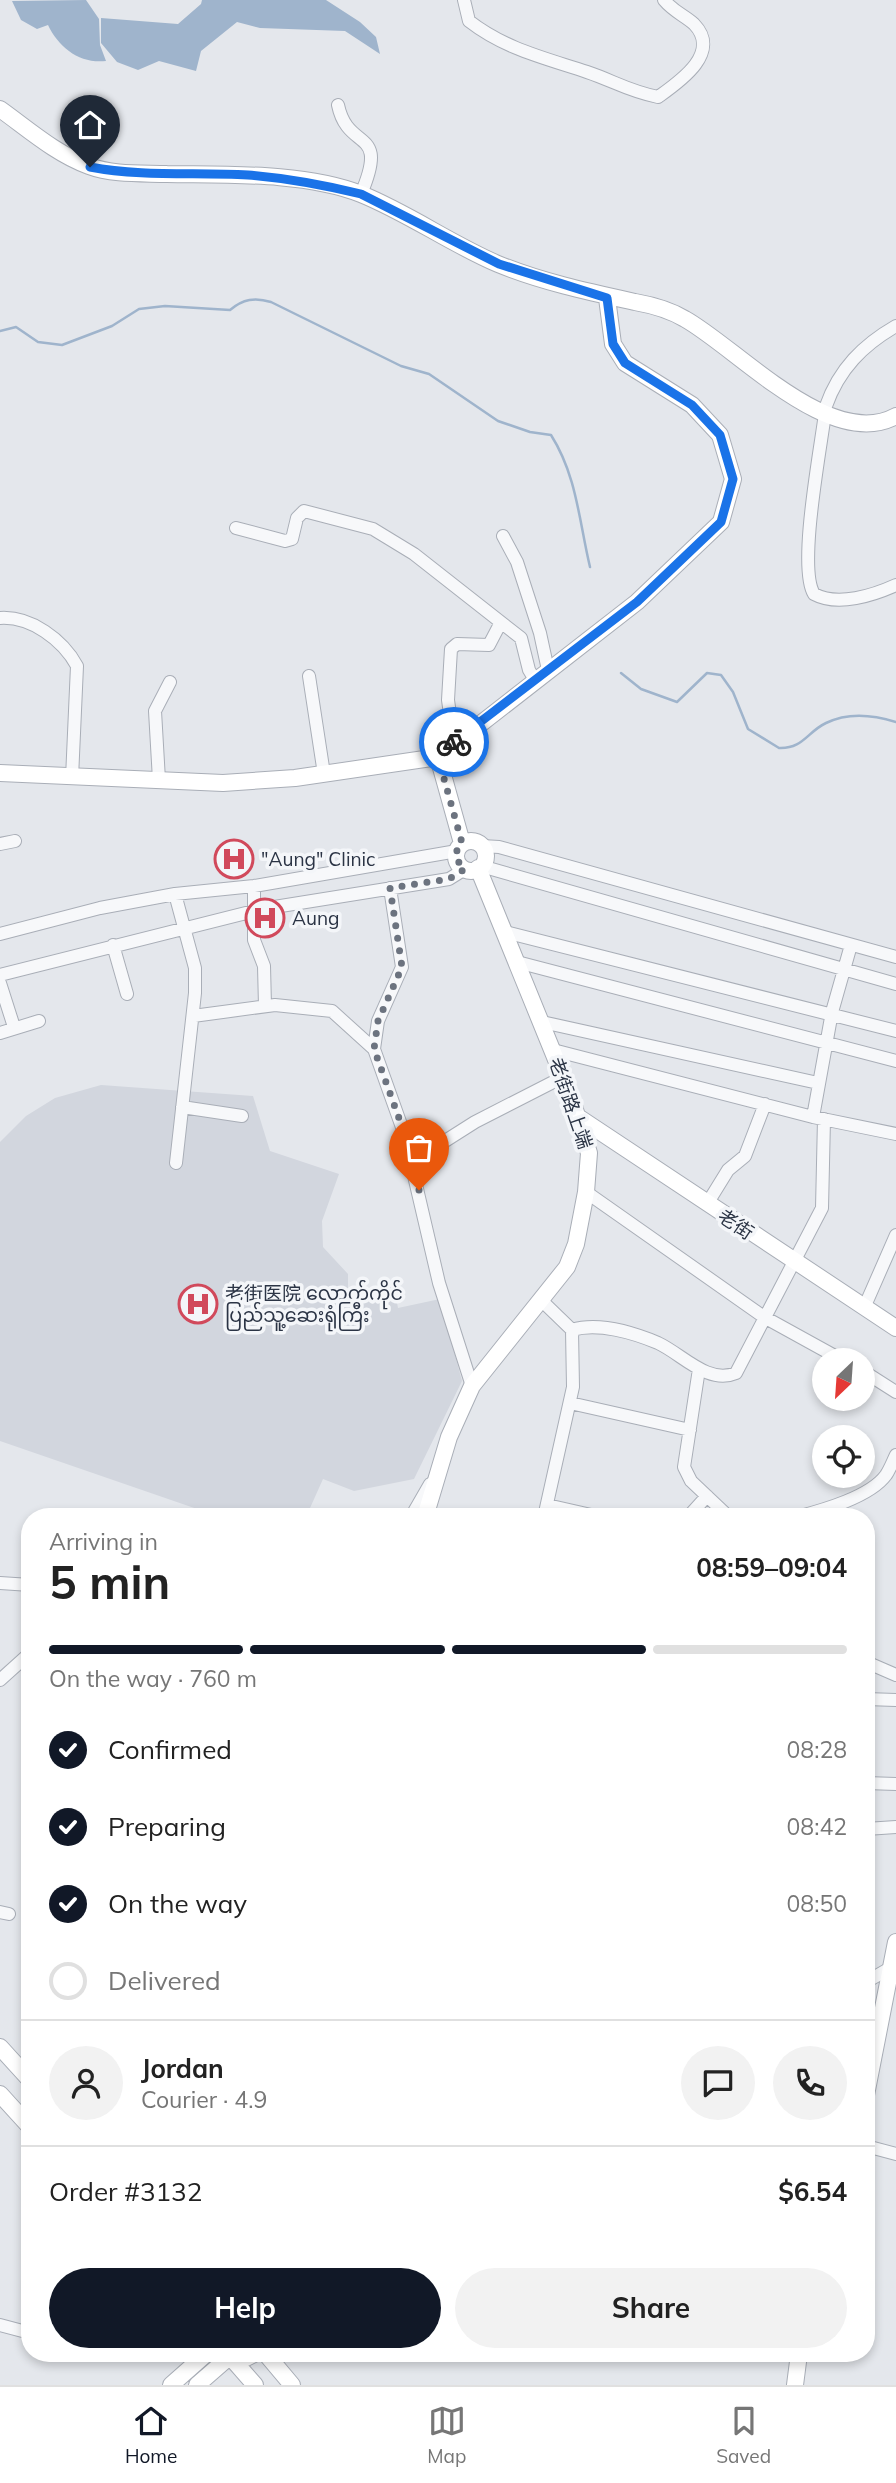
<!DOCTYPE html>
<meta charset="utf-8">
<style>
:root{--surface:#fff;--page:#f2f2f2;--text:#222;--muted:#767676;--line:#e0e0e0;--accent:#111827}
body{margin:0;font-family:Mulish,"Noto Sans SC","Noto Sans Myanmar",sans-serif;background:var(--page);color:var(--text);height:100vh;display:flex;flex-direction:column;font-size:26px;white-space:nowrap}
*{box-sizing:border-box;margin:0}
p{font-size:23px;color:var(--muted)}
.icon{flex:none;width:38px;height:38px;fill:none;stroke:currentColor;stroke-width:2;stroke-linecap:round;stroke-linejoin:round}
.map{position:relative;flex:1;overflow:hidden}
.sheet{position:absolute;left:21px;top:1508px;width:854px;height:854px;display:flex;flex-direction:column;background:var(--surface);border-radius:28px;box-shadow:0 4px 10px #0003}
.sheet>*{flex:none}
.needle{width:46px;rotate:205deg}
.controls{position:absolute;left:812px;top:1348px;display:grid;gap:14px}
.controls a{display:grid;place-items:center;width:63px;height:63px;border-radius:50%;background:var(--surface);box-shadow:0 4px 10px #0003;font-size:35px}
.pin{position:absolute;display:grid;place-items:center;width:60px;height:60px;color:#fff;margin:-72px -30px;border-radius:50% 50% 50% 0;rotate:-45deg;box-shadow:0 0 7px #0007}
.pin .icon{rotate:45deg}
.courier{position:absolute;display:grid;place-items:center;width:70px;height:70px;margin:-35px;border:5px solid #1a73e8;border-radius:50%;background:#fff;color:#222;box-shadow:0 2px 9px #0007}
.head em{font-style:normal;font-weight:700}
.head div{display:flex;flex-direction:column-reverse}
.head{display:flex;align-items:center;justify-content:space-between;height:119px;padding:0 28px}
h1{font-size:46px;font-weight:700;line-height:52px}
.bar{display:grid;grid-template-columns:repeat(4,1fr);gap:10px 7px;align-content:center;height:84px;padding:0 28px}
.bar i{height:9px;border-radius:5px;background:var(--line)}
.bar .current{background:var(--accent)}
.bar p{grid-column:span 4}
.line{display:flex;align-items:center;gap:18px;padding:0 28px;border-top:2px solid var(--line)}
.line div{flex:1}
.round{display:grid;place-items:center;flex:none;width:74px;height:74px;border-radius:37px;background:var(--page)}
ol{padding:0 28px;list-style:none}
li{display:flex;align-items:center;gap:21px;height:77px}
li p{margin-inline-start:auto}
li .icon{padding:7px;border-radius:50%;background:var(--accent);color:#fff;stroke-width:4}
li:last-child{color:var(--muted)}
li i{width:38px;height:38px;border:4px solid var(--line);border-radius:50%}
.primary-button{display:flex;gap:14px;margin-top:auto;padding:14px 28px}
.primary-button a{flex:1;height:80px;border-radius:42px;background:var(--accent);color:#fff;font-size:28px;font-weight:700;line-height:80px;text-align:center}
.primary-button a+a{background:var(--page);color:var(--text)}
.tabs{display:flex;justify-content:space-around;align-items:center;height:98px;border-top:2px solid var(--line);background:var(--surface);font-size:19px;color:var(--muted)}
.tabs a{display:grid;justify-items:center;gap:4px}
.tabs .current{color:var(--accent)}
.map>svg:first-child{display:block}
.built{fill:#d2d6de}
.water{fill:#9fb4cc}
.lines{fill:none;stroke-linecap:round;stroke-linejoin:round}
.stream{stroke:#9fb4cc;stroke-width:2.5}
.street-casing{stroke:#a9aeb7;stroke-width:14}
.secondary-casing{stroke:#a9aeb7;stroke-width:18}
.street{stroke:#f7f8fa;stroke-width:12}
.secondary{stroke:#fff;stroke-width:16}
.done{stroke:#6c737f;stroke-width:7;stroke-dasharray:0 12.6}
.route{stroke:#1a73e8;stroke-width:9}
.labels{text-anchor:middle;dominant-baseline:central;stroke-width:7;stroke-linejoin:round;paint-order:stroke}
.poi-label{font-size:19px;fill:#2b3445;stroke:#f4f6f9;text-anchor:start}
.street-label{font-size:19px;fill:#2b3445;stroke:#f4f6f9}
</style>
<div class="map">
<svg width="896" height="2385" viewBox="0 0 896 2385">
<rect width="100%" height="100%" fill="#e4e7ec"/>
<path class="built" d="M101,1085L253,1096L270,1151L339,1174L322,1221L323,1247L348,1274V1296L394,1287L398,1308L440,1299L462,1381L414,1479L354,1491L323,1479L306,1517H210L200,1510L0,1441V1142L26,1116L55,1098Z"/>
<path class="water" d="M86,0L99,19L100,45L106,61C80,64 59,48 48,25L37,29L21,20L12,1Z
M202,0H326L360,22L376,37L380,54L345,31L260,28L237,22L201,51L196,71L159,61L138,70L117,62L101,43V18L178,24L201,4Z"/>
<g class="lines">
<path class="stream" d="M0,331L16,327L38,342L62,345L112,326L139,309L165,306L230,310C243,299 255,297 271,302L401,366L429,374L498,421L530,432L551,435C577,476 579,521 590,567
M621,673L641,689L677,702L707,673L721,675L733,692L748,729L779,748C803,749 807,732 826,723C848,712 874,715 896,722"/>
<defs>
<path id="street" d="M464,0L469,21C505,49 545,58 587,72C614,81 628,91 658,97C679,82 722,53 694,24C684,15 674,12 664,0
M338,105C348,153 390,126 361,194
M896,326C863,345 839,369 826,406C822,442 797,567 814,594C838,607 874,595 896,585
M236,528L285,541L292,539L297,518L304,511L373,529L414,554L521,638L529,670L535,680
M503,536L517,562L540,633L548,670
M0,618C31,616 63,640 77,666L72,778
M309,676L324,774
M454,742L448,700L451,649L457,644L489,645L500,624
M159,780L155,711L170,682
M0,844L15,841
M482,846L499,847L896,957
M481,866L896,984
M254,886V940L264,966L265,1006
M175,894L195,968V993L176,1163
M505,932L896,1031
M0,934L100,908L175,894L254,886L457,851
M113,945L127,994
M517,962L896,1061
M0,975L262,909L449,879L465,869
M0,983L14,1027
M193,1016L275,1005L332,1011L374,1049L404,1133L439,1283L472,1386
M542,1022L818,1083
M0,1033L39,1021
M374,1049L378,1021L402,967L390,888
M553,1050L813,1117L896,1134
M182,1107L242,1116
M813,1117L832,1012L851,945
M412,1162L475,1122L563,1077
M586,1192L764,1317L842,1360
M707,1204L728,1170L745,1156L765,1104
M541,1300L572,1330C598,1322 634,1333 658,1343C682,1354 708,1385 736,1373L822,1208L824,1119
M864,1308L896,1235
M699,1369L684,1467L691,1481L729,1517
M863,1371L896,1392
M570,1403L690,1430
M547,1505L600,1517
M411,1517L430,1484
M544,1517L573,1387L572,1330
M688,1517L707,1496
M797,1517C823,1510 870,1497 886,1475C890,1469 893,1461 896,1455
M0,1583L30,1585
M866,1662L896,1675
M0,1680L30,1653
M866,1699L896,1700
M866,1783L896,1784
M866,1829L896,1827
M0,1912L9,1914
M866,1982L892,1967
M866,2146L896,2154
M0,2325L30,2333"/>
<path id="secondary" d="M0,109C28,129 56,154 89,166C113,175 142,173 167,174C227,175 305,172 361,194C408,213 451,244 498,264C542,282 589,292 635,302C652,305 670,310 685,319C737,348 831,452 896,416
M438,757L462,843
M0,773L223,783L295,778L438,757L637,602L721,522L733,479L720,435L692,405L625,363L613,344L607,298
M456 856a15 15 0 1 1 30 0a15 15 0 1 1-30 0Z
M578,1117L896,1328
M425,1517L449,1437L472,1386L567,1267L576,1244L586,1192L589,1153L570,1094L478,868
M0,2047L30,2080
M0,2094L30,2127
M866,2095L896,1942
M223,2354L240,2361L254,2354
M266,2354L292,2385
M234,2361L255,2385
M171,2385L206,2354
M197,2385L228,2358
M795,2385L799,2354"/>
</defs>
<use href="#street" class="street-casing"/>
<use href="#secondary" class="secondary-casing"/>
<use href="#street" class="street"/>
<use href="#secondary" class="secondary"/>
</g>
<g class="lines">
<path class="done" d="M419,1190L404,1132L374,1049L378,1021L402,967L390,888L449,879L465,869L456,859L457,850L462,843L438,757L454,742"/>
<path class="route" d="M90,167C142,177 195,172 248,175C286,178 324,185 361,194L499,264L607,298L613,344L625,363L692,405L720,435L733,479L721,522L637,602L454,742"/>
</g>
<defs>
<symbol id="hospital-ring" viewBox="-11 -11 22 22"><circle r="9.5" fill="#f4f6f9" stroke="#d1495b" stroke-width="1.5"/><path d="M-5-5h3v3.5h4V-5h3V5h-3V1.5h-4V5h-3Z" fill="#d1495b"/></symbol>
</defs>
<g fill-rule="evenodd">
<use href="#hospital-ring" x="212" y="837" width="44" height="44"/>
<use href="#hospital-ring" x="243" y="896" width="44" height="44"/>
<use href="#hospital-ring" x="176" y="1282" width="44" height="44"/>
</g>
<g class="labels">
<g class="poi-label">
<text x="261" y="859">"Aung" Clinic</text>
<text x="292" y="918">Aung</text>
<text x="225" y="1293">老街医院 လောက်ကိုင်<tspan x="225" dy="22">ပြည်သူ့ဆေးရုံကြီး</tspan></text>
</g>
<g class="street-label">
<text transform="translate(571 1103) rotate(71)">老街路上端</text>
<text transform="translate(736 1224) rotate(34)">老街</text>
</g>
</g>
</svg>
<div class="controls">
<a><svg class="needle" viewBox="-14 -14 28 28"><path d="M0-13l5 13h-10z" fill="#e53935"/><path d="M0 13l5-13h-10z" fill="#767676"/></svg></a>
<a><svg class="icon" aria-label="locate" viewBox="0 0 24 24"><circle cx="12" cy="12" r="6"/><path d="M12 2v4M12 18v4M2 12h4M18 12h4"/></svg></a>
</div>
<div class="pin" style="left:419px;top:1190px;background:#ea580c"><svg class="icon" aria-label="bag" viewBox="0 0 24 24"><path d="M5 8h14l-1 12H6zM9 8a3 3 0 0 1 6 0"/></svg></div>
<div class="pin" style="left:90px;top:167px;background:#1f2937"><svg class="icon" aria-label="home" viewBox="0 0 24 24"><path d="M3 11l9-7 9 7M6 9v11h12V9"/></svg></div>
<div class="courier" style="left:454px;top:742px"><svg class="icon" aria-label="bike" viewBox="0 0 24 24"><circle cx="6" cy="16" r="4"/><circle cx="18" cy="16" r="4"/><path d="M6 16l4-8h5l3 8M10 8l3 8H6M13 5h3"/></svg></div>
<section class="sheet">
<div class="head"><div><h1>5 min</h1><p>Arriving in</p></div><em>08:59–09:04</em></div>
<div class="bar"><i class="current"></i><i class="current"></i><i class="current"></i><i></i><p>On the way · 760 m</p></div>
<ol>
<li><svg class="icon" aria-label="check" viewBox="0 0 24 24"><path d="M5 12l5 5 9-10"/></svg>Confirmed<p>08:28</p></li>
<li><svg class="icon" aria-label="check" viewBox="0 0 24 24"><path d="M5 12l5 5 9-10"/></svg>Preparing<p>08:42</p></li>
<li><svg class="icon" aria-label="check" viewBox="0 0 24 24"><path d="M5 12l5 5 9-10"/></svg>On the way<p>08:50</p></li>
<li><i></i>Delivered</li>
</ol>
<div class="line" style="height:126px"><a class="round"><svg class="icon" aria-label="person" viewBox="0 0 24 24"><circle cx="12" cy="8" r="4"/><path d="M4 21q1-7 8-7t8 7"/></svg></a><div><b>Jordan</b><p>Courier · 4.9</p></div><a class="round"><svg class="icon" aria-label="chat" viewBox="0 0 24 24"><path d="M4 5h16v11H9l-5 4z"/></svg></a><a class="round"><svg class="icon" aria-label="phone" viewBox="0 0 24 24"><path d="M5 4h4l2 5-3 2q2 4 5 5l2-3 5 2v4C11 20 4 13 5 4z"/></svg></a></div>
<div class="line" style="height:91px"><div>Order #3132</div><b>$6.54</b></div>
<div class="primary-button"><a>Help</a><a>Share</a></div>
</section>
</div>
<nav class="tabs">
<a class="current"><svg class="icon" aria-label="home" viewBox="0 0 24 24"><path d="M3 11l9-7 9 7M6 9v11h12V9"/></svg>Home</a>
<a><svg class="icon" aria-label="map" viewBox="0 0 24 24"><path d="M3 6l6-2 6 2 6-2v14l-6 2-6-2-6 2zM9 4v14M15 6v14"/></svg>Map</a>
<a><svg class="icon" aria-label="saved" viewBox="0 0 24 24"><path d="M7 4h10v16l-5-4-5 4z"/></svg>Saved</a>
</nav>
